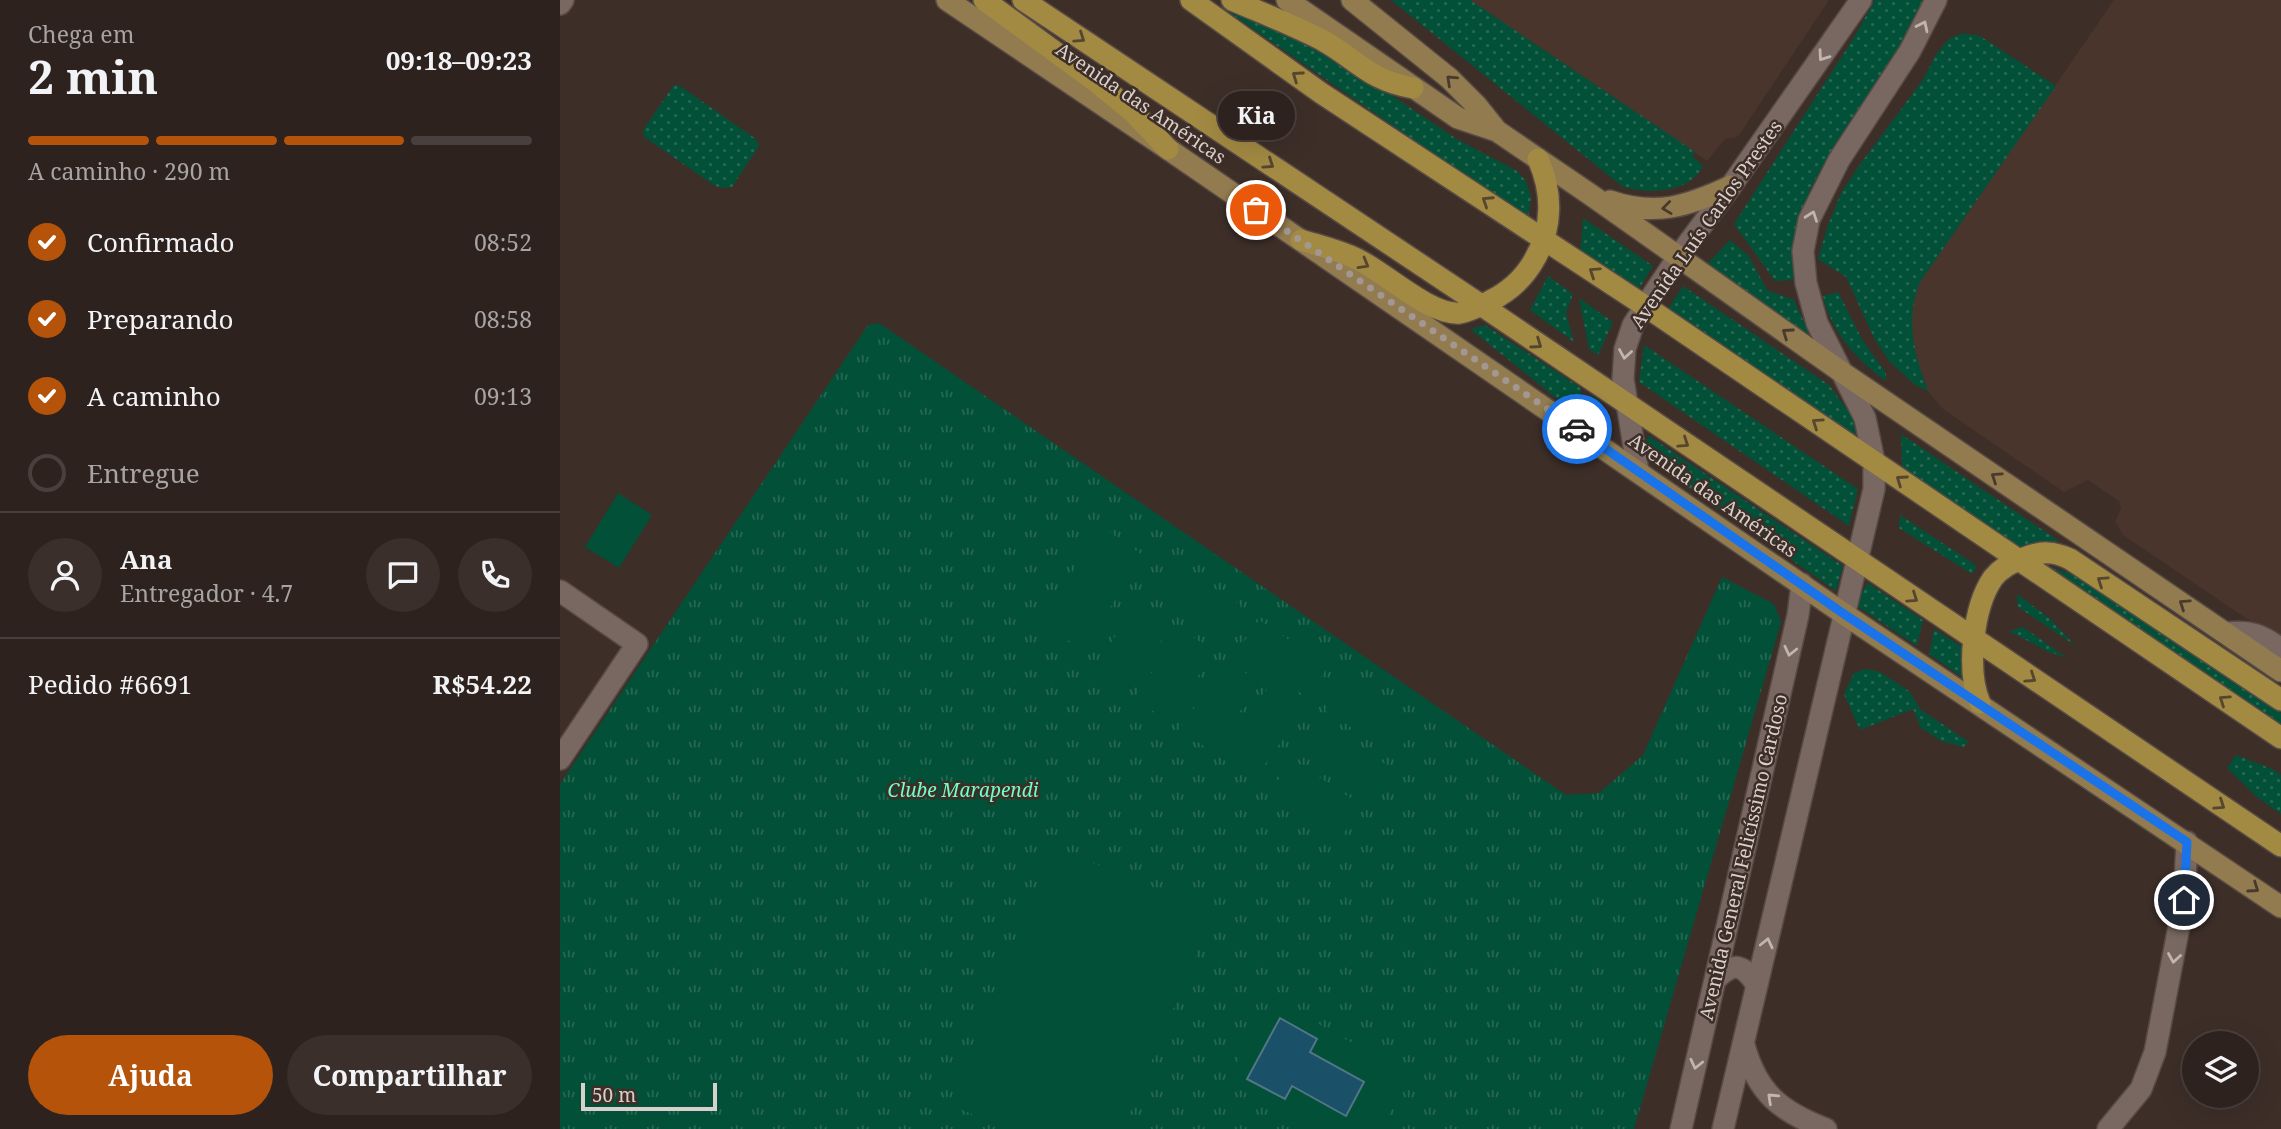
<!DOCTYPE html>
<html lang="pt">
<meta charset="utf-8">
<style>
:root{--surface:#2e221e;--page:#3a2f2b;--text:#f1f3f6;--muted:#a7a4a4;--line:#493f3c;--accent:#b45309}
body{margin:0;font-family:"Noto Serif",serif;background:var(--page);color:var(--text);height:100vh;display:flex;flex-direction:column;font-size:26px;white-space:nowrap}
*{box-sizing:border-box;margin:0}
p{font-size:23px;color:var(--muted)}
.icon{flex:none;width:38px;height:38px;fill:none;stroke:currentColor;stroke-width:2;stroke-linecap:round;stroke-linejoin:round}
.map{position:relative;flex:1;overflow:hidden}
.panel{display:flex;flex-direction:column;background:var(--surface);width:560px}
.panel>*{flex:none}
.controls{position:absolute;left:1622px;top:1031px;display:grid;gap:14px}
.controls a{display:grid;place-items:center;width:77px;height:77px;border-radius:50%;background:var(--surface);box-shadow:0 7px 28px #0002,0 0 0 2px var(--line);font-size:35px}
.scale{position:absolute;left:21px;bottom:18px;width:136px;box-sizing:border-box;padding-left:7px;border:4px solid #d9cfcb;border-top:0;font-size:19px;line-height:24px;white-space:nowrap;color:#d9cfcb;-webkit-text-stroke:5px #3d2e28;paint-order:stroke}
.pin{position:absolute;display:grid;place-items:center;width:60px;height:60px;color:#fff;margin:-30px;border:4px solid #fff;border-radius:50%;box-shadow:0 2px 7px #0007}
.courier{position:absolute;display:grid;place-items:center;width:70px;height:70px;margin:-35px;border:5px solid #1a73e8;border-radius:50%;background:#fff;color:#222;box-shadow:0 2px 9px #0007}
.bubble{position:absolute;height:49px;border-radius:24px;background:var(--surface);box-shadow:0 7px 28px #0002,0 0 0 2px var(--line);font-size:23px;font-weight:700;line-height:49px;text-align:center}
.overview em{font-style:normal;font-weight:700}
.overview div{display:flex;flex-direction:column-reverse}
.overview{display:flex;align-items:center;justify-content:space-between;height:119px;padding:0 28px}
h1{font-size:46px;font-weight:700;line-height:52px}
.bar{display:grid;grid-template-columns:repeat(4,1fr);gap:10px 7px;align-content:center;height:84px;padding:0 28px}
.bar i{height:9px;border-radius:5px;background:var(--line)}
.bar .selected{background:var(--accent)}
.bar p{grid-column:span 4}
.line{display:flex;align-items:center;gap:18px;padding:0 28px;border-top:2px solid var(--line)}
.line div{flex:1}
.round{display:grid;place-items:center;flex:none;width:74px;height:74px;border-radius:37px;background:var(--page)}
ol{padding:0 28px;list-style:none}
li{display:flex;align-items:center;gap:21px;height:77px}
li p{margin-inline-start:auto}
li .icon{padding:7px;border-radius:50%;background:var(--accent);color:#fff;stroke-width:4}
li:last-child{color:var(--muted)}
li i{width:38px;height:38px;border:4px solid var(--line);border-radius:50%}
.cta{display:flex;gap:14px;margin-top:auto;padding:14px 28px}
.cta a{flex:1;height:80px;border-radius:42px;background:var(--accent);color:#fff;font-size:28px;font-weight:700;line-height:80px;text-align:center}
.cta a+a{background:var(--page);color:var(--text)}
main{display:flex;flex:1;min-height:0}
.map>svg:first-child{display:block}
.built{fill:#4a352c}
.grass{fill:url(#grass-dots)}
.park{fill:url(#park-tufts)}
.pitch{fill:#035038}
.water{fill:#1a5068;stroke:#537686;stroke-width:2}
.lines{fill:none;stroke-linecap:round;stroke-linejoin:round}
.minor-casing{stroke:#574a44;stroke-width:24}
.major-casing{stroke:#574a44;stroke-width:24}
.highway-casing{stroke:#574a44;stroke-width:24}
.minor{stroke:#796861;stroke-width:21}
.major{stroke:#927c4f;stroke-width:21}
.highway{stroke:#a38a43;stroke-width:21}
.oneway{stroke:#c1b5b0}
.oneway2{stroke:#56452f}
.oneway3{stroke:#4a3a2e}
.done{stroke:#a29792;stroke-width:7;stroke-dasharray:0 12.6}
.route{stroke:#1a73e8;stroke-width:9}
.labels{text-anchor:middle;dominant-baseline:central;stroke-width:5;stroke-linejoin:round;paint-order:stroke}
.street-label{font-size:19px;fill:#d9cfcb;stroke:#3d2e28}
.park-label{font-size:19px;font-style:italic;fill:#72fec6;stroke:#3d2e28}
</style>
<main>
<section class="panel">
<div class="overview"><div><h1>2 min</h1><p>Chega em</p></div><em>09:18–09:23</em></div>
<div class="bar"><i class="selected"></i><i class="selected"></i><i class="selected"></i><i></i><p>A caminho · 290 m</p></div>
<ol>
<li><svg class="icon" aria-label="check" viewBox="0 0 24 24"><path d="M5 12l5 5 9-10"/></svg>Confirmado<p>08:52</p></li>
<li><svg class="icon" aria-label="check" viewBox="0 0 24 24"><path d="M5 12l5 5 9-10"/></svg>Preparando<p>08:58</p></li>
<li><svg class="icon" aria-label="check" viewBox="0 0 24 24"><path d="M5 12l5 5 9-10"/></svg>A caminho<p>09:13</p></li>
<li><i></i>Entregue</li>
</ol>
<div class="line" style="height:126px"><a class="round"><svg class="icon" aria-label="person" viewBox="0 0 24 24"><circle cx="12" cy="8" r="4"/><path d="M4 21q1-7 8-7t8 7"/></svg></a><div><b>Ana</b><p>Entregador · 4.7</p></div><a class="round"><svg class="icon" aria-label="chat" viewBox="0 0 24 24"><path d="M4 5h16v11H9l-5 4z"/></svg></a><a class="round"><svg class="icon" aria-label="phone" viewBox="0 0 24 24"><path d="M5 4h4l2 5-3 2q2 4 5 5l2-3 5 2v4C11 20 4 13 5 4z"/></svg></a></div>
<div class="line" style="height:91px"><div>Pedido #6691</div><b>R$54.22</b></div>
<div class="cta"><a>Ajuda</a><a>Compartilhar</a></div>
</section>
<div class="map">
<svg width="1721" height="1129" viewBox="0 0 1721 1129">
<defs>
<pattern id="grass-dots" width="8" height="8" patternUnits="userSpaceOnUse" patternTransform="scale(1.75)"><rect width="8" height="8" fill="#035038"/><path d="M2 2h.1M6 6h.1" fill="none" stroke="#276853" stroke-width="1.8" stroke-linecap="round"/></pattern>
<pattern id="park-tufts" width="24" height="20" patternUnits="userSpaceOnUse" patternTransform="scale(1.75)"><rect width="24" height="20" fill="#035038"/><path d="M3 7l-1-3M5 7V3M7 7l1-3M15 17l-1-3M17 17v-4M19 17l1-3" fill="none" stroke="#276853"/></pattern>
</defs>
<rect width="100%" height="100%" fill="#3d2e28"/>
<path class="built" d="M910,0H1269L1179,135L1174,138H1166L1147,161Z
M1554,0H1721V642L1563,535L1555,522L1561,508L1559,501L1528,480L1504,492L1383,409L1368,391L1353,349L1351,320L1354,298L1360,282Z"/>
<path class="grass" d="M831,0H910L1135,152L1132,156L1143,166C1129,194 1088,194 1063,187Z
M1315,0H1365L1350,31L1269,155L1250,189L1233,280L1215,281L1174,224L1293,39Z
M672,11L762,48L895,138L957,171L966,181L971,197L968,219L670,13Z
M1402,33L1420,36L1496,86L1360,282C1345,320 1354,353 1368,391L1355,385L1329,361L1315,340L1286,277L1258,259L1268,225L1281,193L1301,163L1362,81L1377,53L1389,39Z
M114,85L120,86L196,139L199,146L172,187L164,188L155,186L84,137L83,130Z
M1023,218L1093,266L1077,292L1020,255Z
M1170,240L1189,256L1207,290L1234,300L1251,338L1146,265Z
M988,276L1013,294L1006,313L1014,342L970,310Z
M1123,286L1269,385L1294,419L1296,439L1106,312Z
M1278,292L1302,339L1326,373V381C1296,360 1271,331 1263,296Z
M1019,298L1053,322L1038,355L1029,349Z
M925,325L1021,388V414L1005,405L910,329Z
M1084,345L1298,489L1289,526L1079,382Z
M1032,396L1040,401L1047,434L1032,423Z
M1341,434L1499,541L1456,547L1342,468Z
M1089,436L1283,566L1276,591L1097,466L1085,442Z
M1340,515L1417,566L1412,574L1339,528Z
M1492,568L1512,574L1721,713V724Z
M1308,583L1363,620L1357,646L1294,604Z
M1457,594L1489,618L1516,646L1458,607Z
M1463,627L1507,658L1489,652L1449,631Z
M1374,629L1409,651L1401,676L1369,654Z
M1306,669L1320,672L1349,691L1361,710L1409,742L1403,747L1381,741L1361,728L1353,709L1300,730L1284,694L1294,673Z
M1676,755L1712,769L1721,775V814L1697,797L1667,768Z"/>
<path class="park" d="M319,323L1006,795L1039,793L1083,755L1162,577L1214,604L1221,622L1074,1129H0V784L308,325Z"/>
<path class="pitch" d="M58,493L92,515L59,568L25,547Z
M542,527L584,556L522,650L480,621Z
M611,559L681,606L660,638L590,591Z
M579,601L613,624L565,692L532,671Z
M699,620L768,666L748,698L677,651Z
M621,629L655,652L607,720L574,699Z
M667,660L700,683L652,751L619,730Z
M786,678L856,725L835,757L765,710Z
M708,688L742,711L694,780L661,758Z
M759,719L828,766L807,797L737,751Z
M732,759L802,806L781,837L711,791Z
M498,849L642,907L649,924L563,1129H449L395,1107L392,1096L488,857Z
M713,998L850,1076L820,1129H749L666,1081Z"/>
<path class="water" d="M720,1018L757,1039L750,1052L804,1082L786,1116L732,1086L725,1099L687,1079Z"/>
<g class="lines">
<defs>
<path id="minor" d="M0,4L3,0
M1078,471L1063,379L1065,349L1073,325L1118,257L1171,186L1301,0
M0,591L77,644L0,759
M1666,633C1690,630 1702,635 1721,649
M1157,978C1175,961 1183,965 1197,985
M1184,1045C1197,1093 1221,1112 1266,1129
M1121,1129L1238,615L1242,584
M1163,1129L1314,489V461L1305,418L1257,323L1246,283L1243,251L1249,220L1279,160L1350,51L1376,0
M1548,1129L1581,1089L1595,1052L1624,900L1627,842"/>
<path id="major" d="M387,0L608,149L1284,614L1721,907
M727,0L898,118L937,131
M792,0L889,78L917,106L937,131L1031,195L1283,373L1721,671
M1050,201C1096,217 1128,206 1171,186"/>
<path id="highway" d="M424,0L535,81L573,112L608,149
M463,0L921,305L1721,846
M631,0L761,93L1085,306L1721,738
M672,0C702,13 733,25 762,40C798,60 808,80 853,88
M741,240C760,246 779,250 797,259C825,272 870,316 900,313C911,311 921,305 930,301C948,292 963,279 973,262C993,229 993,193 978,159
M1420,703C1406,671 1413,607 1433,578C1441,568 1452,562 1464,558C1481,551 1493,551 1510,559L1721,700"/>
</defs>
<use href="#minor" class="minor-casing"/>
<use href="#major" class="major-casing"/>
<use href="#highway" class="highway-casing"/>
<use href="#minor" class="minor"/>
<use href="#major" class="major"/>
<use href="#highway" class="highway"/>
</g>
<defs><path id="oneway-chevron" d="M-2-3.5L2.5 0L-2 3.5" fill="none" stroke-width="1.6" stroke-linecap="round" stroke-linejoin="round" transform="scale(1.75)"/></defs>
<g class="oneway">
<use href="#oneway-chevron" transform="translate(1363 26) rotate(-64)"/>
<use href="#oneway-chevron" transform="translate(1263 56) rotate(125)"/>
<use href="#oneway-chevron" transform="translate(1252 216) rotate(-70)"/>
<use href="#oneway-chevron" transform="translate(1065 354) rotate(99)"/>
<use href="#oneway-chevron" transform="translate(1230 651) rotate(103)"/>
<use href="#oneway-chevron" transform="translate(1207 943) rotate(-77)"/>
<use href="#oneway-chevron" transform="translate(1614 958) rotate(99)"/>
<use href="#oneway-chevron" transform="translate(1136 1064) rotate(103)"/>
<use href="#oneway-chevron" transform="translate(1212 1098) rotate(-137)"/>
</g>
<g class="oneway2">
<use href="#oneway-chevron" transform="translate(520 38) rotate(34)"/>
<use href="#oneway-chevron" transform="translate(737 76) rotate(-145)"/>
<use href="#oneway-chevron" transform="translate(709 164) rotate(34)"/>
<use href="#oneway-chevron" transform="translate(927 201) rotate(-147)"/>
<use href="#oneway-chevron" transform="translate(804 264) rotate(30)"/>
<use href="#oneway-chevron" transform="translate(1034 272) rotate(-146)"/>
<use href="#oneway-chevron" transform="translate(977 344) rotate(35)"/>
<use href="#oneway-chevron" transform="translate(1257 423) rotate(-146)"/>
<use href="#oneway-chevron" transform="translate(1124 443) rotate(34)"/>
<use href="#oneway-chevron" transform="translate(1341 480) rotate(-145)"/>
<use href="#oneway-chevron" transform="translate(1542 581) rotate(-146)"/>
<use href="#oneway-chevron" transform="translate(1353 598) rotate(34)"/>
<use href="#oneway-chevron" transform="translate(1471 678) rotate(34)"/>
<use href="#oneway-chevron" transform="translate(1664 700) rotate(-146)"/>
<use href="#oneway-chevron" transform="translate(1660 805) rotate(34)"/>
</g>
<g class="oneway3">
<use href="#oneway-chevron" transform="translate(891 80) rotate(-137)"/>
<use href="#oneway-chevron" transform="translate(1107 208) rotate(173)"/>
<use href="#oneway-chevron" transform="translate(1227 333) rotate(-145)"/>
<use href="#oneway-chevron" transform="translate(1436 477) rotate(-146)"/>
<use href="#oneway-chevron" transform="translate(1624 604) rotate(-146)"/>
<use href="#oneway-chevron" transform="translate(1694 888) rotate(35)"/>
</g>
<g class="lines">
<path class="done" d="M696,210L1017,429"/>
<path class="route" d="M1017,429L1284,614L1627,842L1624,900"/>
</g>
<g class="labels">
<g class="street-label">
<text transform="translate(581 103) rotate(34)">Avenida das Américas</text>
<text transform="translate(1146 224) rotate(-55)">Avenida Luís Carlos Prestes</text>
<text transform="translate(1153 495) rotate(35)">Avenida das Américas</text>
<text transform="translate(1183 857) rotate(-77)">Avenida General Felicíssimo Cardoso</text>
</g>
<g class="park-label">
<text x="403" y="790">Clube Marapendi</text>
</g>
</g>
</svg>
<div class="controls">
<a><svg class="icon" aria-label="layers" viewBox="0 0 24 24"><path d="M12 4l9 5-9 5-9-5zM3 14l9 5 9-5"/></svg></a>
</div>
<div class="scale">50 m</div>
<div class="pin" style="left:696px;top:210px;background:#ea580c"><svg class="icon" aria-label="bag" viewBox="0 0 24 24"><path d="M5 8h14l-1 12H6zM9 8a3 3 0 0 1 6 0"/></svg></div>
<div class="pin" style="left:1624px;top:900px;background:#1f2937"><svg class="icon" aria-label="home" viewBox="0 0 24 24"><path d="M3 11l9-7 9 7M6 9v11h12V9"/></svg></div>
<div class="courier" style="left:1017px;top:429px"><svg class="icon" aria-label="car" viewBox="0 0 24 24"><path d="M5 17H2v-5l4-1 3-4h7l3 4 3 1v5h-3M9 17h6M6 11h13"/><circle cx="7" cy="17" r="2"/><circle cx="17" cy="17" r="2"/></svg></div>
<div class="bubble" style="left:658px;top:91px;width:77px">Kia</div>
</div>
</main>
